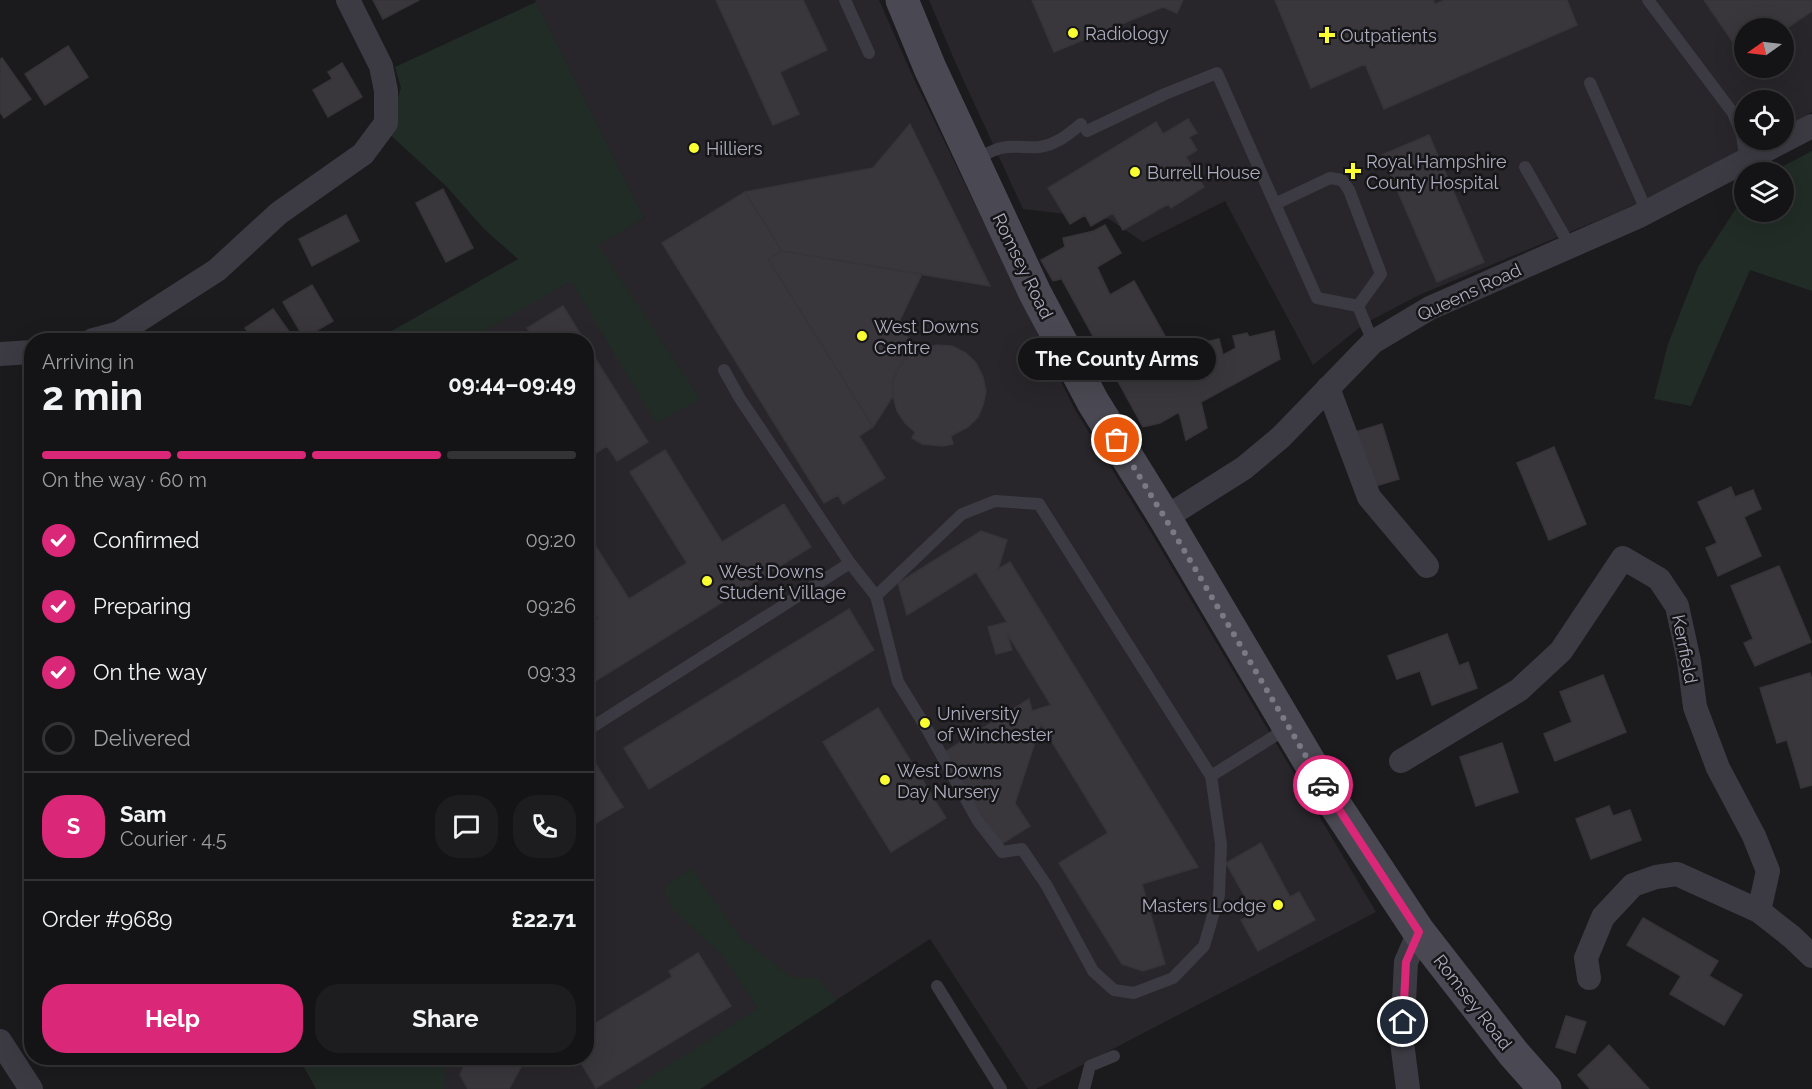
<!DOCTYPE html>
<meta charset="utf-8">
<style>
:root{--surface:#141416;--page:#1d1d1f;--text:#f1f3f6;--muted:#9d9ea1;--line:#333335;--accent:#db2777}
body{margin:0;font-family:Raleway,sans-serif;background:var(--page);color:var(--text);height:100vh;display:flex;flex-direction:column;font-size:22px;white-space:nowrap}
*{box-sizing:border-box;margin:0}
p{font-size:20px;color:var(--muted)}
.icon{flex:none;width:33px;height:33px;fill:none;stroke:currentColor;stroke-width:2;stroke-linecap:round;stroke-linejoin:round}
.map{position:relative;flex:1;overflow:hidden}
.panel{position:absolute;left:24px;top:333px;width:570px;height:732px;display:flex;flex-direction:column;background:var(--surface);border-radius:24px;box-shadow:0 6px 24px #0002,0 0 0 2px var(--line)}
.panel>*{flex:none}
.needle{width:39px;rotate:256deg}
.controls{position:absolute;left:1734px;top:18px;display:grid;gap:12px}
.controls a{display:grid;place-items:center;width:60px;height:60px;border-radius:50%;background:var(--surface);box-shadow:0 6px 24px #0002,0 0 0 2px var(--line);font-size:30px}
.pin{position:absolute;display:grid;place-items:center;width:51px;height:51px;color:#fff;margin:-26px;border:3px solid #fff;border-radius:50%;box-shadow:0 2px 6px #0007}
.courier{position:absolute;display:grid;place-items:center;width:60px;height:60px;margin:-30px;border:4px solid #db2777;border-radius:50%;background:#fff;color:#222;box-shadow:0 2px 8px #0007}
.bubble{position:absolute;height:42px;border-radius:21px;background:var(--surface);box-shadow:0 6px 24px #0002,0 0 0 2px var(--line);font-size:20px;font-weight:700;line-height:42px;text-align:center}
.head em{font-style:normal;font-weight:700}
.head div{display:flex;flex-direction:column-reverse}
.head{display:flex;align-items:center;justify-content:space-between;height:102px;padding:0 18px}
h1{font-size:39px;font-weight:700;line-height:45px}
.bar{display:grid;grid-template-columns:repeat(4,1fr);gap:9px 6px;align-content:center;height:72px;padding:0 18px}
.bar i{height:8px;border-radius:4px;background:var(--line)}
.bar .active{background:var(--accent)}
.bar p{grid-column:span 4}
.line{display:flex;align-items:center;gap:15px;padding:0 18px;border-top:2px solid var(--line)}
.line div{flex:1}
.round{display:grid;place-items:center;flex:none;width:63px;height:63px;border-radius:24px;background:var(--page)}
ol{padding:0 18px;list-style:none}
li{display:flex;align-items:center;gap:18px;height:66px}
li p{margin-inline-start:auto}
li .icon{padding:6px;border-radius:50%;background:var(--accent);color:#fff;stroke-width:4}
li:last-child{color:var(--muted)}
li i{width:33px;height:33px;border:3px solid var(--line);border-radius:50%}
.cta{display:flex;gap:12px;margin-top:auto;padding:12px 18px}
.cta a{flex:1;height:69px;border-radius:24px;background:var(--accent);color:#fff;font-size:24px;font-weight:700;line-height:69px;text-align:center}
.cta a+a{background:var(--page);color:var(--text)}
.map>svg:first-child{display:block}
.built{fill:#28262a;fill-rule:evenodd}
.green{fill:#212c26}
.building{fill:#39373c;stroke:#363439;stroke-width:1.5}
.lines{fill:none;stroke-linecap:round;stroke-linejoin:round}
.service{stroke:#3c3b43;stroke-width:12}
.minor{stroke:#3c3b43;stroke-width:24}
.secondary{stroke:#4a4953;stroke-width:33}
.done{stroke:#7a7986;stroke-width:6;stroke-dasharray:0 10.8}
.route{stroke:#db2777;stroke-width:8}
.poi-dot{fill:#f9ff30;stroke:#161518;stroke-width:2}
.labels{text-anchor:middle;dominant-baseline:central;stroke-width:5;stroke-linejoin:round;paint-order:stroke}
.poi-label{font-size:18px;fill:#adacbe;stroke:#161518;text-anchor:start}
.street-label{font-size:18px;fill:#adacbe;stroke:#161518}
</style>
<div class="map">
<svg width="1812" height="1089" viewBox="0 0 1812 1089">
<rect width="100%" height="100%" fill="#1b1a1d"/>
<path class="built" d="M535,0H879L913,77L1074,408L1152,534L1376,912L1036,1089H1028L930,939L700,1089H374L356,1058H586V340H426L644,218Z
M929,0H1812V112L1784,128V100H1744V140H1763L1623,210L1419,295L1364,324L1313,365L1225,201L1143,242L1109,219L1023,209L956,64ZM1744,28H1784V68H1744Z"/>
<path class="green" d="M536,2L644,218L598,245L700,399L656,423L571,281L469,340H376L518,259L484,229L446,186L387,132L401,88L395,67Z
M1812,151V291L1750,270L1691,406L1654,399L1668,344L1698,267L1744,196V212H1784V172H1772Z
M691,868L740,937L791,977L818,978L836,1001L700,1089H632L758,1008L723,956L673,910L664,888Z
M299,1058H445V1089H316Z"/>
<path class="building" d="M373,0H419L383,19Z
M716,0H803L827,50L780,72L799,114L773,125Z
M1032,0H1183L1177,13L1163,7L1054,52Z
M1275,0H1433L1435,4L1445,0H1567L1577,25L1384,109L1365,64L1311,88Z
M1704,0H1812V11L1784,30V28H1744L1743,57Z
M68,46L88,77L45,105L25,74Z
M2,58L31,99L4,118L0,112V60Z
M342,63L362,97L328,117L313,90L332,79L328,72Z
M1188,119L1197,133L1189,137L1197,150L1186,157L1204,187L1171,208L1168,204L1123,230L1113,213L1091,226L1085,215L1070,224L1048,188L1156,122L1163,134Z
M910,124L990,286L782,251L745,192L873,168Z
M1429,135L1484,262L1437,282L1382,155Z
M443,189L473,248L446,262L416,203Z
M745,192L782,251L768,259L873,427L859,436L885,478L843,504L838,495L824,503L662,243Z
M346,215L359,241L312,266L299,239Z
M1105,225L1121,253L1097,267L1110,295L1134,281L1174,352L1184,347L1219,339L1223,355L1236,348L1233,336L1247,333L1249,337L1274,331L1280,359L1201,402L1207,428L1186,440L1179,412L1160,423L1143,427L1060,276L1061,279L1053,281L1041,260L1065,247L1063,238L1094,231Z
M782,251L922,274L899,322L916,351L909,355L899,367L893,381V396L873,427L768,259Z
M312,285L333,321L304,338L283,302Z
M563,306L584,340H535L527,328Z
M273,309L295,340H254L245,328Z
M236,334L240,340H225Z
M586,344L648,442L617,461L607,446L586,459Z
M937,345L952,346L966,353L976,363L983,377L986,392L983,405L978,417L968,427L951,436L953,444L943,446L922,444L912,438L915,432L905,423L897,411L893,396V381L899,367L909,355L922,348Z
M1382,424L1399,479L1369,488L1352,433Z
M1554,447L1586,524L1549,540L1517,463Z
M665,450L722,542L784,504L811,547L586,687V626L598,619L586,600V531L629,599L687,563L630,472Z
M1731,487L1735,497L1753,490L1761,509L1744,517L1761,556L1718,576L1706,548L1717,543L1698,502Z
M981,531L1007,540L998,569L1010,562L1198,867L1142,884L1165,964L1143,971L1122,964L1059,863L1108,833L1041,724L1015,803L1030,826L1000,845L943,753L1029,699L1032,711L1051,705L1007,633L1012,650L996,654L988,627L1007,622L976,572L907,615L898,583Z
M1779,566L1811,642L1755,666L1744,643L1753,639L1731,586Z
M849,609L874,650L649,789L624,748Z
M849,609L874,650L649,789L624,748Z
M1447,634L1459,666L1468,662L1477,688L1432,705L1420,671L1397,679L1388,656Z
M1810,673L1812,680V785L1801,788L1787,740L1777,743L1760,688Z
M1603,675L1626,732L1555,761L1544,734L1572,722L1560,692Z
M878,708L946,818L891,852L823,742Z
M1502,743L1518,792L1476,806L1460,757Z
M595,763L623,807L586,829V769Z
M1609,806L1613,816L1630,810L1641,840L1591,859L1576,819Z
M1261,843L1290,897L1299,892L1315,920L1258,951L1241,920L1254,913L1226,863Z
M1643,918L1718,961L1709,976L1742,995L1724,1025L1670,994L1681,976L1627,945Z
M698,953L731,1006L596,1088L578,1058H586V1029L672,977L669,971Z
M1566,1016L1586,1022L1575,1053L1556,1047Z
M1609,1045L1649,1089H1590L1578,1075Z
M467,1058H518L522,1065L509,1089H468L460,1075Z"/>
<g class="lines">
<path class="service" d="M845,0L869,53
M1648,0L1733,113L1742,135L1746,163
M1590,83L1647,212
M1087,131L1165,94L1217,73L1275,204
M974,160C983,156 992,150 1001,148C1014,145 1026,148 1039,147C1056,145 1069,134 1081,124
M1525,167L1570,246
M1330,178L1342,180L1349,190L1381,274L1358,306L1317,298L1275,204Z
M1358,306L1373,342
M724,370L739,397L850,563L876,596
M995,501L1039,504L1211,776L1221,844L1219,895L1204,946L1173,978L1134,993L1114,990L1093,971L1047,886L1022,849L1002,852L978,821L927,729L898,682L876,596L962,514Z
M586,731L850,563
M1211,776L1289,727
M937,986L1001,1089
M1084,1089L1090,1066L1114,1056"/>
<path class="minor" d="M93,340L119,333L217,270L279,213L363,154L386,123V91L381,66L348,0
M0,354L32,352
M1328,388L1369,497L1427,566
M1165,518L1244,468L1281,437L1373,342L1430,308L1637,217L1812,126
M1401,761L1519,690L1561,651L1623,558L1659,579L1677,606L1689,661L1695,707L1718,768L1754,836L1768,871L1759,911L1792,937L1812,956
M1589,978L1586,958L1603,917L1633,885L1656,877L1677,874L1759,911
M0,1041L31,1089
M1408,1089L1402,1042L1406,962L1419,932"/>
<path class="secondary" d="M902,0L930,68L1035,293L1093,402L1165,518L1332,800L1419,932L1514,1054L1545,1089"/>
</g>
<g class="lines">
<path class="done" d="M1117,440L1165,518L1323,785"/>
<path class="route" d="M1323,785L1419,932L1406,962L1403,1022"/>
</g>
<g class="poi-dot">
<circle cx="1073" cy="33" r="6"/>
<path d="M1324 26h6v6h6v6h-6v6h-6v-6h-6v-6h6z"/>
<circle cx="694" cy="148" r="6"/>
<path d="M1350 162h6v6h6v6h-6v6h-6v-6h-6v-6h6z"/>
<circle cx="1135" cy="172" r="6"/>
<circle cx="862" cy="336" r="6"/>
<circle cx="707" cy="581" r="6"/>
<circle cx="925" cy="723" r="6"/>
<circle cx="885" cy="780" r="6"/>
<circle cx="1278" cy="905" r="6"/>
</g>
<g class="labels">
<g class="poi-label">
<text x="1085" y="33">Radiology</text>
<text x="1340" y="35">Outpatients</text>
<text x="706" y="148">Hilliers</text>
<text x="1366" y="161">Royal Hampshire<tspan x="1366" dy="21">County Hospital</tspan></text>
<text x="1147" y="172">Burrell House</text>
<text x="874" y="326">West Downs<tspan x="874" dy="21">Centre</tspan></text>
<text x="719" y="571">West Downs<tspan x="719" dy="21">Student Village</tspan></text>
<text x="937" y="713">University<tspan x="937" dy="21">of Winchester</tspan></text>
<text x="897" y="770">West Downs<tspan x="897" dy="21">Day Nursery</tspan></text>
<text x="1266" y="905" text-anchor="end">Masters Lodge</text>
</g>
<g class="street-label">
<text transform="translate(1023 266) rotate(64)">Romsey Road</text>
<text transform="translate(1469 292) rotate(-25)">Queens Road</text>
<text transform="translate(1685 649) rotate(79)">Kerrfield</text>
<text transform="translate(1473 1002) rotate(52)">Romsey Road</text>
</g>
</g>
</svg>
<div class="controls">
<a><svg class="needle" viewBox="-14 -14 28 28"><path d="M0-13l5 13h-10z" fill="#e53935"/><path d="M0 13l5-13h-10z" fill="#9d9ea1"/></svg></a>
<a><svg class="icon" aria-label="locate" viewBox="0 0 24 24"><circle cx="12" cy="12" r="6"/><path d="M12 2v4M12 18v4M2 12h4M18 12h4"/></svg></a>
<a><svg class="icon" aria-label="layers" viewBox="0 0 24 24"><path d="M12 4l9 5-9 5-9-5zM3 14l9 5 9-5"/></svg></a>
</div>
<div class="pin" style="left:1117px;top:440px;background:#ea580c"><svg class="icon" aria-label="bag" viewBox="0 0 24 24"><path d="M5 8h14l-1 12H6zM9 8a3 3 0 0 1 6 0"/></svg></div>
<div class="pin" style="left:1403px;top:1022px;background:#1f2937"><svg class="icon" aria-label="home" viewBox="0 0 24 24"><path d="M3 11l9-7 9 7M6 9v11h12V9"/></svg></div>
<div class="courier" style="left:1323px;top:785px"><svg class="icon" aria-label="car" viewBox="0 0 24 24"><path d="M5 17H2v-5l4-1 3-4h7l3 4 3 1v5h-3M9 17h6M6 11h13"/><circle cx="7" cy="17" r="2"/><circle cx="17" cy="17" r="2"/></svg></div>
<div class="bubble" style="left:1018px;top:338px;width:198px">The County Arms</div>
<section class="panel">
<div class="head"><div><h1>2 min</h1><p>Arriving in</p></div><em>09:44–09:49</em></div>
<div class="bar"><i class="active"></i><i class="active"></i><i class="active"></i><i></i><p>On the way · 60 m</p></div>
<ol>
<li><svg class="icon" aria-label="check" viewBox="0 0 24 24"><path d="M5 12l5 5 9-10"/></svg>Confirmed<p>09:20</p></li>
<li><svg class="icon" aria-label="check" viewBox="0 0 24 24"><path d="M5 12l5 5 9-10"/></svg>Preparing<p>09:26</p></li>
<li><svg class="icon" aria-label="check" viewBox="0 0 24 24"><path d="M5 12l5 5 9-10"/></svg>On the way<p>09:33</p></li>
<li><i></i>Delivered</li>
</ol>
<div class="line" style="height:108px"><b class="round" style="background:var(--accent);color:#fff">S</b><div><b>Sam</b><p>Courier · 4.5</p></div><a class="round"><svg class="icon" aria-label="chat" viewBox="0 0 24 24"><path d="M4 5h16v11H9l-5 4z"/></svg></a><a class="round"><svg class="icon" aria-label="phone" viewBox="0 0 24 24"><path d="M5 4h4l2 5-3 2q2 4 5 5l2-3 5 2v4C11 20 4 13 5 4z"/></svg></a></div>
<div class="line" style="height:78px"><div>Order #9689</div><b>£22.71</b></div>
<div class="cta"><a>Help</a><a>Share</a></div>
</section>
</div>
